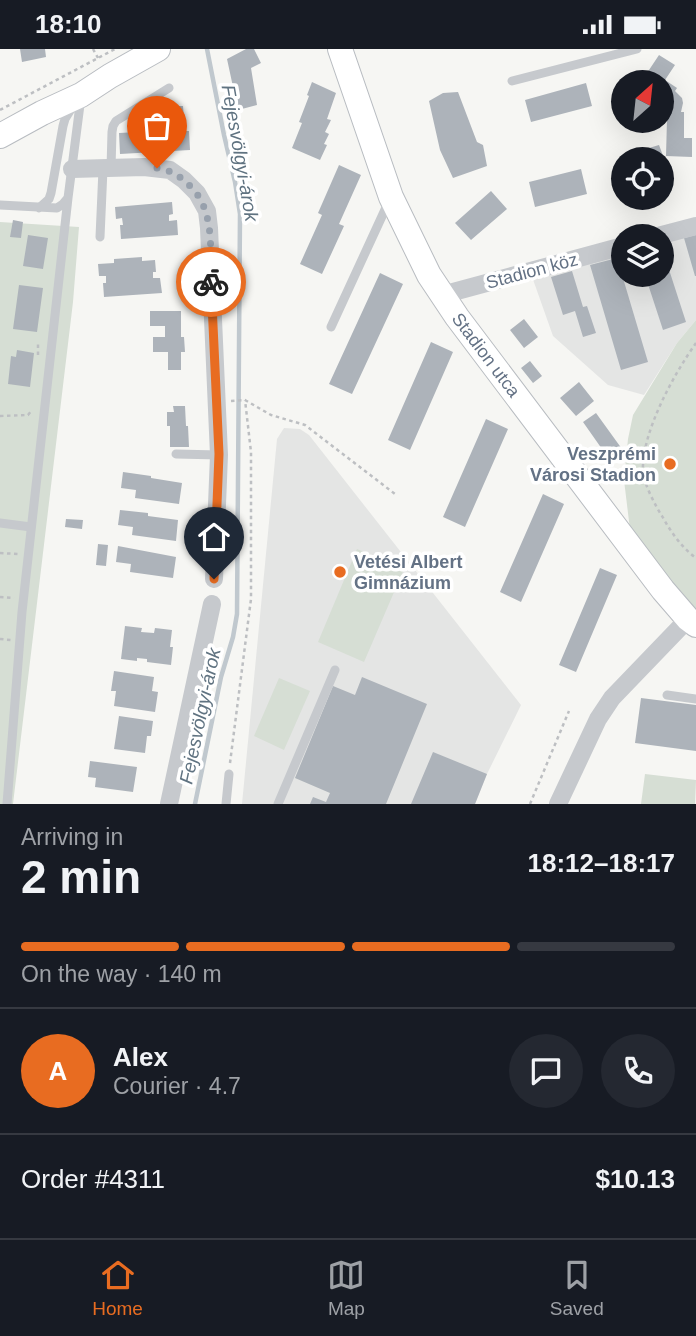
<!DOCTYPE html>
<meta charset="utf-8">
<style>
:root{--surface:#171b24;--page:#242831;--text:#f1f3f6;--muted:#9ea1a6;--line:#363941;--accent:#e86c21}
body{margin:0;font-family:Arial,sans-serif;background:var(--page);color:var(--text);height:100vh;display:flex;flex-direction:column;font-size:26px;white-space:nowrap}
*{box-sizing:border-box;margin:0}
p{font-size:23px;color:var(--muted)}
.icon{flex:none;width:38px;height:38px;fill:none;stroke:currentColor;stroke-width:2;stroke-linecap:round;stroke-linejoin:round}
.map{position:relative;height:755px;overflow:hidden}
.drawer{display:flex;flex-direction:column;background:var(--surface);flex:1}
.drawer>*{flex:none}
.needle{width:46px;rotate:27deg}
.tools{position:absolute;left:611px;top:21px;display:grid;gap:14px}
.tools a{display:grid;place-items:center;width:63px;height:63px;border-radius:50%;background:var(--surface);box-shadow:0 7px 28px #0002;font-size:35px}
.pin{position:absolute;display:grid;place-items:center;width:60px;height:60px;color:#fff;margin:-72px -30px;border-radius:50% 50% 50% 0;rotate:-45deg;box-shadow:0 0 7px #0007}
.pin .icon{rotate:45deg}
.courier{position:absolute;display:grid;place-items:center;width:70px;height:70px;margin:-35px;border:5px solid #e86c21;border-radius:50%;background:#fff;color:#222;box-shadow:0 2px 9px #0007}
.summary em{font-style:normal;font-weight:700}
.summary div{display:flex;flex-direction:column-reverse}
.summary{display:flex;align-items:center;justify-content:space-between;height:119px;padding:0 21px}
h1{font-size:46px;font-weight:700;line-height:52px}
.bar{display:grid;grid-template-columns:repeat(4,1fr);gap:10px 7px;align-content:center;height:84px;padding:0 21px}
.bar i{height:9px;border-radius:5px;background:var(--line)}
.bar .on{background:var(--accent)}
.bar p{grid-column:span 4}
.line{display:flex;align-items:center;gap:18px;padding:0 21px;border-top:2px solid var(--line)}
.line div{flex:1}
.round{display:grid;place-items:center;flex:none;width:74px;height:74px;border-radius:37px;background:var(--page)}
.status{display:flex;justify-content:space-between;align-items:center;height:49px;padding:0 35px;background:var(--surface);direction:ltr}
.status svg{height:19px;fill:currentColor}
.tab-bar{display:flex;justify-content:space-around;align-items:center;height:98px;border-top:2px solid var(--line);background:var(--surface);font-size:19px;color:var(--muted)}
.tab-bar a{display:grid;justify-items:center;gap:4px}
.tab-bar .on{color:var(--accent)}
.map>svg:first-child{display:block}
.built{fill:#e4e5e4}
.green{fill:#d6ded4}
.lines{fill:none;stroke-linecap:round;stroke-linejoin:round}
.stream{stroke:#c0c8ce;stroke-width:4.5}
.building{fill:#adb3ba}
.secondary-casing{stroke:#b8bcc1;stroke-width:26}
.path{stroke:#bdbfc2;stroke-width:2.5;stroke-dasharray:3.5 3.5;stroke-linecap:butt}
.lane{stroke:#c6c9cd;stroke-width:9}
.street{stroke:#c6c9cd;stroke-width:18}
.secondary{stroke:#fff;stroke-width:24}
.done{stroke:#97a0ac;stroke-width:7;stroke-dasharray:0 12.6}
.route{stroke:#e86c21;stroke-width:9}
.poi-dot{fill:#e86c21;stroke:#fff;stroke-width:2.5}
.labels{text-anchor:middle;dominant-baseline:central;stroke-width:7;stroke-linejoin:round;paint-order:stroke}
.street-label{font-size:18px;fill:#647285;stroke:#fff}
.poi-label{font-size:18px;font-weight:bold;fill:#647285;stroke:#fff;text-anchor:end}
.water-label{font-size:19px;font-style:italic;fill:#607381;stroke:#fff}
</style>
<div class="status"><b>18:10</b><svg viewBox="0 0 49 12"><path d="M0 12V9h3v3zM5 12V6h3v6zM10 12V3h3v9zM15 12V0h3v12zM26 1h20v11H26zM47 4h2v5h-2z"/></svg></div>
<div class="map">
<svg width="696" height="755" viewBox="0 0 696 755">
<rect width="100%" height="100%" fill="#f6f6f3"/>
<path class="built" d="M696,177V271L677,294L644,346L608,336L553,287L530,222L623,197V226H662V187Z
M284,379L300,380L309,386L521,656L487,725L475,755H242L277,390Z"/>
<path class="green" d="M0,173L79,178L73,253L13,755H0Z
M696,271V576L632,497L624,431L628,390L633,366L677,294Z
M357,500L404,520L364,613L318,593Z
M279,629L310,642L284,701L254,687Z
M645,725L696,731L695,755H641Z"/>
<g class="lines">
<path class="stream" d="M195,755L221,628L233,588L237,565L240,165L235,133L224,86L207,0"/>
</g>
<path class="building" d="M20,0H45L46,8L22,13Z
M246,0H254L261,14L251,19L257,56L238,61L227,10Z
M659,6L675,16L665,31L677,39L675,42L682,49L683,54L681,63H684V89H692V108L666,107L667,70L662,68V33H641Z
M312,33L336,44L327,70L331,71L325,83L329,85L324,95L327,96L320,111L292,99L302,74L299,73L309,47L307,46Z
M586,34L592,57L531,73L525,51Z
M458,43L477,93L483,96L487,117L453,129L440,101L429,52L443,44Z
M171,57H183L185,82H189L190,101L120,105L119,84L157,82L156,64H171Z
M659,96L665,112L662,113V110H634L632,104Z
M339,116L361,126L339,175L344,177L322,225L300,215L322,166L318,164Z
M581,120L587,145L535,158L529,133Z
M491,142L507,160L471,191L455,174Z
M172,153L173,165L169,166V172L177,171L178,186L121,190L120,176H123L122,169L116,170L115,158Z
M13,171L23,173L21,189L10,188Z
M28,186L48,189L43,220L23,217Z
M696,186V227H695L684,189Z
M662,199L686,273L663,281L645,226H662Z
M142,208V212L155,211L156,223H153V229H160L162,244L104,248L103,234H106V227H99L98,215L114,214V210Z
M617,209L648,313L621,321L590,216Z
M572,222L583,258L587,257L596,284L583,288L575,262L563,266L551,228Z
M380,224L403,235L352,345L329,335Z
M19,236L43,239L37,283L13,280Z
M150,262H181V288H184L185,303H181V321H168V303H153V288H165V277H150Z
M524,270L538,288L524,299L510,281Z
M431,293L453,303L410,401L388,391Z
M17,301L34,304L30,338L8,335L11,307L16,308Z
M530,312L542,327L533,334L521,319Z
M579,333L594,352L576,367L560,349Z
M173,357H185L186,377H188L189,398H170V377H167V363H174Z
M596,364L622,400L609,410L583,373Z
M486,370L508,380L465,478L443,468Z
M123,423L151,427V429L182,434L179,455L135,449L136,441L121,439Z
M543,445L564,455L521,553L500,543Z
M120,461L148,464V467L178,471L176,492L132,486L133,478L118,476Z
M66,470L83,471L82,480L65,478Z
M190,489L199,490L198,500L189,499Z
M98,495L108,496L106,517L96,516Z
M118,497L176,508L173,529L130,523L131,515L116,513Z
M600,519L617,526L576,623L559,616Z
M125,577L142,579L141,583L154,584L155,579L172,581L170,598H173L171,616L147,613V610L137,609V612L121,610Z
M114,622L154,628L152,642L158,643L155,663L114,657L116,642H111Z
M362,628L427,655L386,755H310L313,748L326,753L330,744L295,729L333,637L355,646Z
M641,649L696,656V702L635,694Z
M119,667L153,672L151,687H147L145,704L114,700Z
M433,703L487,725L475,755H411Z
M90,712L137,718L133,743L95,738L96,729L88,728Z"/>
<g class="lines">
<defs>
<path id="secondary" d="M340,0L391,148L429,226L457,268L663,541L688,570L696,576
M0,87L42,64L81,46L110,27L158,0"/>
</defs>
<use href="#secondary" class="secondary-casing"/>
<path class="path" d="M93,0L98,9
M0,61L115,0
M696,294C674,325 641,384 643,423C644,435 655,456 662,467C671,483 681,498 696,509
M38,306V292
M231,352L245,351L271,366L305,376L395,445
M0,367L28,366L32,361
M0,504L18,505
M0,548L14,549
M0,590L11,591
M230,714L251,550V403L245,351
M530,755L569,662"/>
<path class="lane" d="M512,32L637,0
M111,119L112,83L113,77L116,72L169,39
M0,156L57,159L63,155L68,149L81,48
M39,159L49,150L51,144L63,77L65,70L73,57
M100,188L103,120
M331,278L389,152
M176,405L219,406
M0,474L31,478
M667,646L696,650
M7,755L22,563L68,149
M226,755L229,725
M278,755L335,621"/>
<path class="street" d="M72,120L144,118L170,121L184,131L197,144L207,162L209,179L219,406L214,530
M658,187L696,177
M442,246L623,197
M169,755L212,555
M558,755L598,670L612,649L688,570"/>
<use href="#secondary" class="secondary"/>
</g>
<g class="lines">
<path class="done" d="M157,119C171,121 180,127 191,138C215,162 210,201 211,233"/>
<path class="route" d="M211,233L219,405L214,530"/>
</g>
<g class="poi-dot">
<circle cx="670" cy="415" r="7"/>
<circle cx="340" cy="523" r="7"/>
</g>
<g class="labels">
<g class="street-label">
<text transform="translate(532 222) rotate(-15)">Stadion köz</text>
<text transform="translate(486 306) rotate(53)">Stadion utca</text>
</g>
<g class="poi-label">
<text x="656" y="405">Veszprémi<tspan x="656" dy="21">Városi Stadion</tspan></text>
<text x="354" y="513" text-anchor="start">Vetési Albert<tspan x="354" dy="21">Gimnázium</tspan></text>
</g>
<g class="water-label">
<text transform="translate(240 104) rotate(80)">Fejesvölgyi-árok</text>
<text transform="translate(200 667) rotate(-78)">Fejesvölgyi-árok</text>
</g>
</g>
</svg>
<div class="tools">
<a><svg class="needle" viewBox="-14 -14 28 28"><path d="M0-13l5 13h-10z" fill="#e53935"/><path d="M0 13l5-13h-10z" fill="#9ea1a6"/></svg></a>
<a><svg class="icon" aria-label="locate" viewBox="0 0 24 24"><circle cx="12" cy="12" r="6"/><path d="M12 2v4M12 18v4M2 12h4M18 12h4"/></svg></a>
<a><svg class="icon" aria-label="layers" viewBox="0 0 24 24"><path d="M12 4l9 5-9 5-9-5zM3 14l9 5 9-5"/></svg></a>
</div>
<div class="pin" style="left:157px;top:119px;background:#ea580c"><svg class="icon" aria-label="bag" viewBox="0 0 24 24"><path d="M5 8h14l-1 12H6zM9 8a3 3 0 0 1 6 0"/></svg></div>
<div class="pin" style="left:214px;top:530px;background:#1f2937"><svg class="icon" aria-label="home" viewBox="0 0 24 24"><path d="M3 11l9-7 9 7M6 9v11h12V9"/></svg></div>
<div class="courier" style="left:211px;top:233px"><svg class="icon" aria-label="bike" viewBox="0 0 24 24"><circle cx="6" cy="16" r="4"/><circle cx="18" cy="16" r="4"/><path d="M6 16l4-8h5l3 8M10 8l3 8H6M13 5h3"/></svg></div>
</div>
<section class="drawer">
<div class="summary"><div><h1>2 min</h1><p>Arriving in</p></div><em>18:12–18:17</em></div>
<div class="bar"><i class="on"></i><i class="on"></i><i class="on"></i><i></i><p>On the way · 140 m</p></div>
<div class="line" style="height:126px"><b class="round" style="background:var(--accent);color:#fff">A</b><div><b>Alex</b><p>Courier · 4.7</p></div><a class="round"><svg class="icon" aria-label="chat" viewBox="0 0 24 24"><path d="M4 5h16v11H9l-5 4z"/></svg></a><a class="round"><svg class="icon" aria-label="phone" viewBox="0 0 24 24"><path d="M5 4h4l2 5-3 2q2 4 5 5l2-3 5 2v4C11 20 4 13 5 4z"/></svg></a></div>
<div class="line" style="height:91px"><div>Order #4311</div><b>$10.13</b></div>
</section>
<nav class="tab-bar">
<a class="on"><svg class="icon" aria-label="home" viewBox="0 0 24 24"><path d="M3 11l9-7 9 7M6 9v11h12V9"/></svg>Home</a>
<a><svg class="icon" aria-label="map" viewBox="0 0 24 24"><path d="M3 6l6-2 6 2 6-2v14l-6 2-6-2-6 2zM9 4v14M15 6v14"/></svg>Map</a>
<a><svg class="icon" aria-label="saved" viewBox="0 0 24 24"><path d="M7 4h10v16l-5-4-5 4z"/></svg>Saved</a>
</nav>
